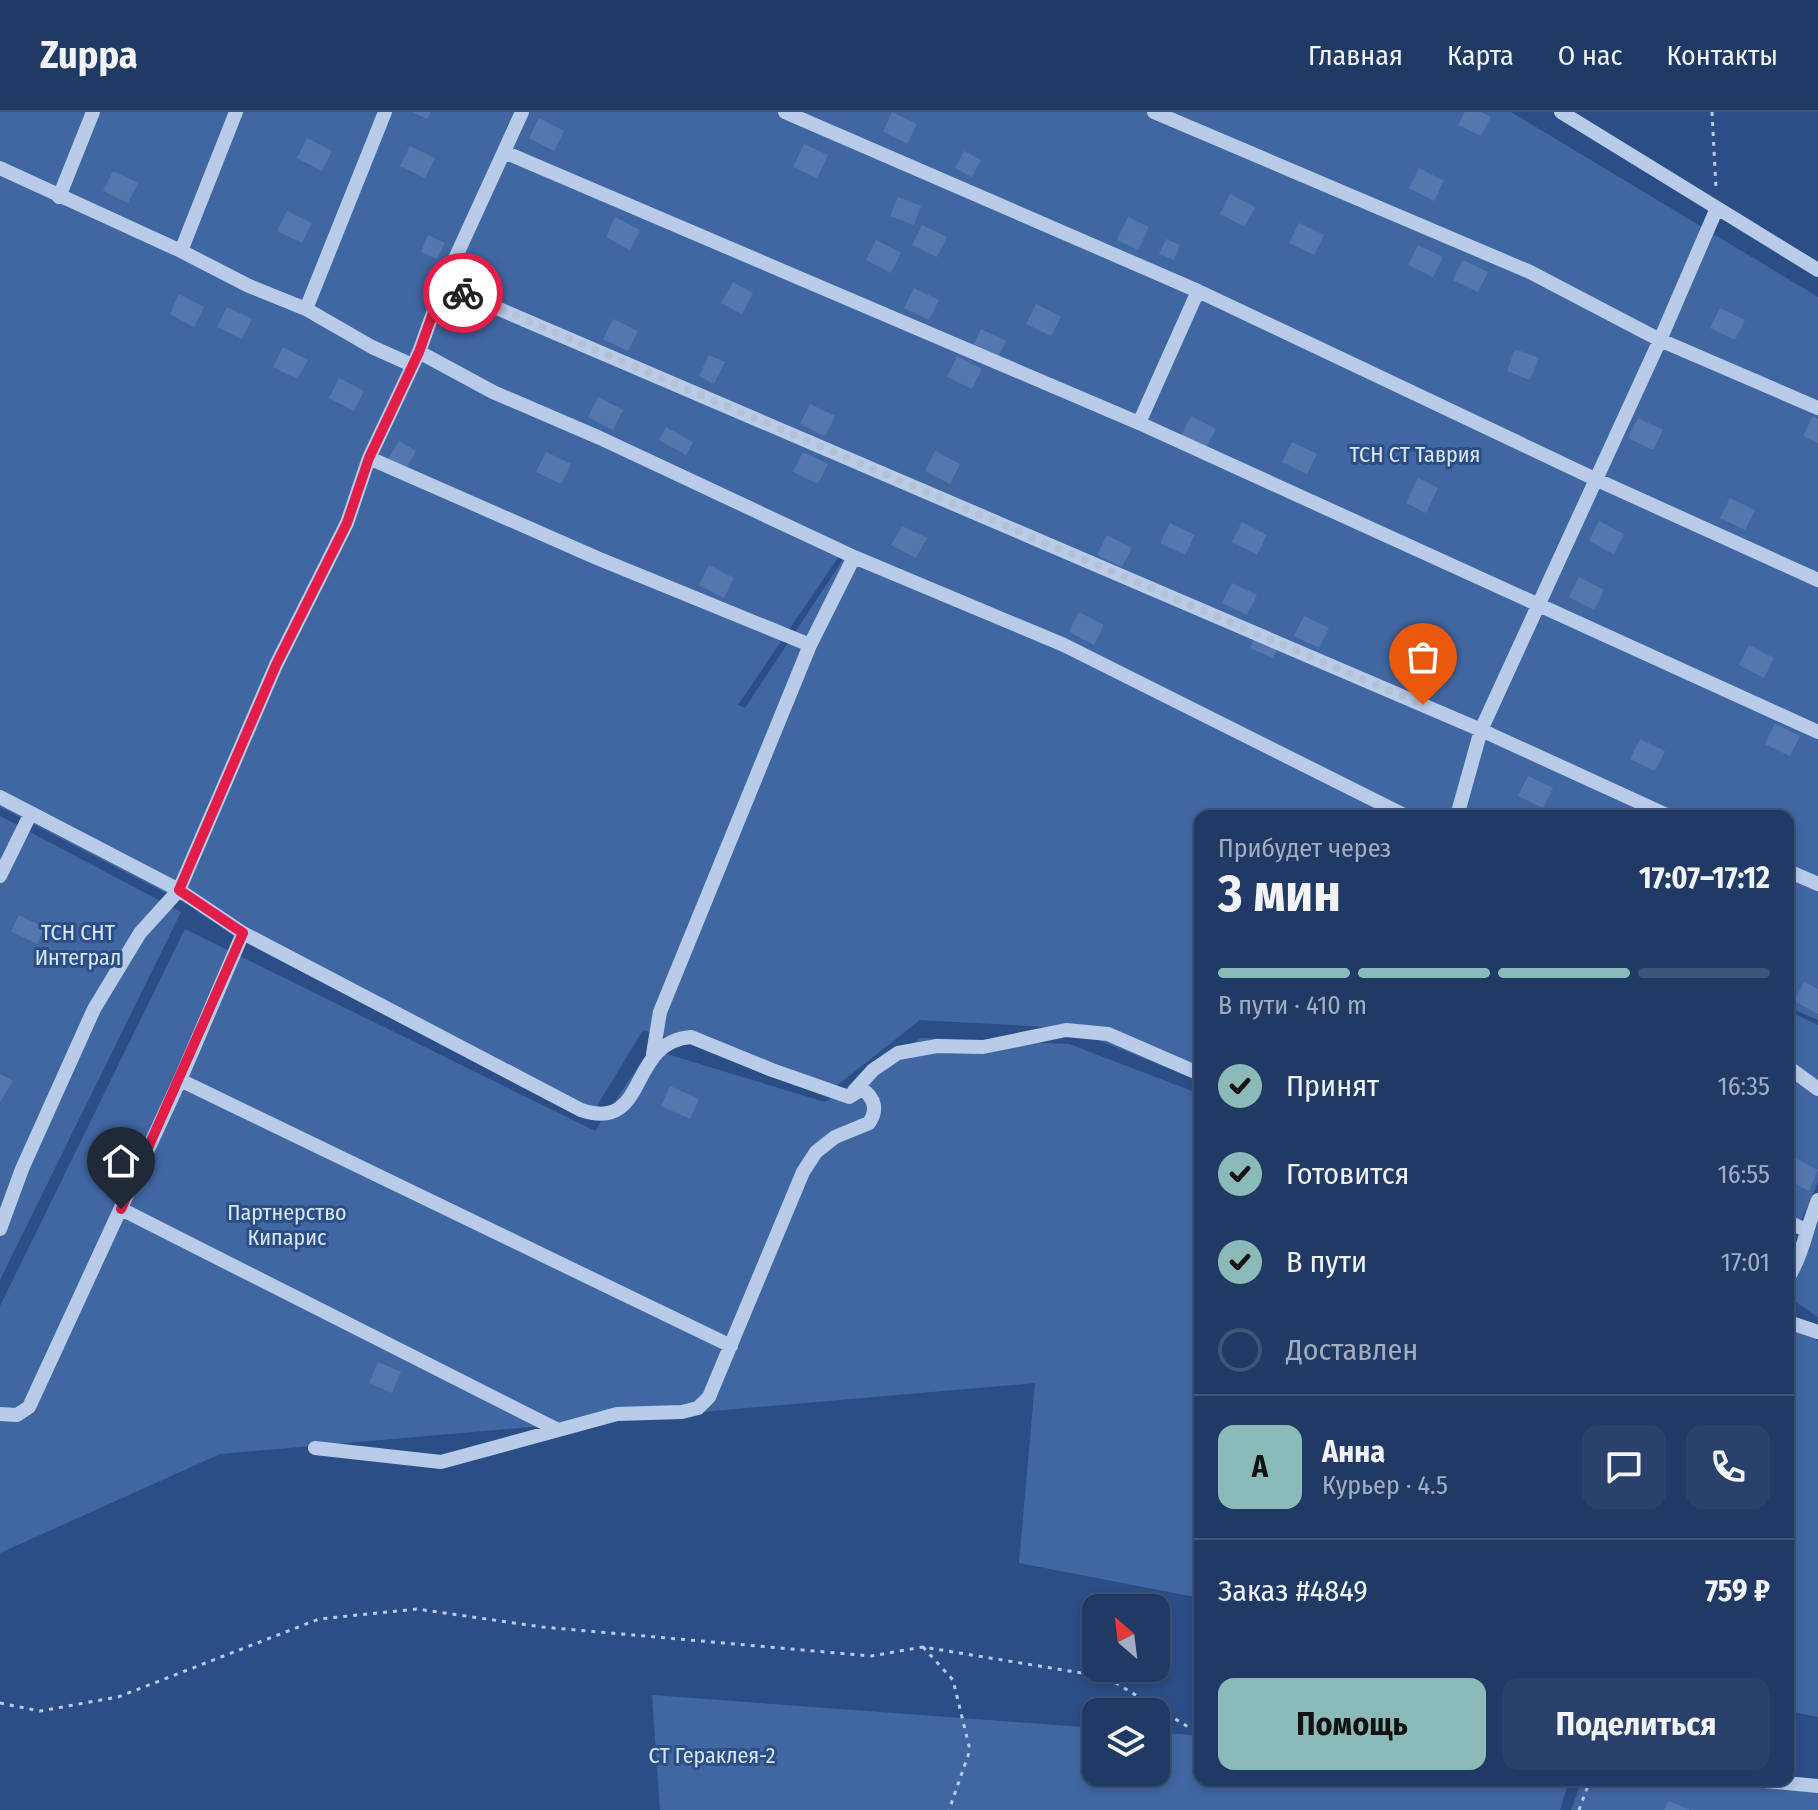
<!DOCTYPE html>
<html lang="ru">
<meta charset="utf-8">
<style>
:root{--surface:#213a65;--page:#29416b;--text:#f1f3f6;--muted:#a2adbf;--line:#3e5479;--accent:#8bbbb9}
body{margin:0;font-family:"Fira Sans Condensed",sans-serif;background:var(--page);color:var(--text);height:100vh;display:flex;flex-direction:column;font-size:30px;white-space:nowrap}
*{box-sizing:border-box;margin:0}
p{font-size:26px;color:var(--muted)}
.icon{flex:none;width:44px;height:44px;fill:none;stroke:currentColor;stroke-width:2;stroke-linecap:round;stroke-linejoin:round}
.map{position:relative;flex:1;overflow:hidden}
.details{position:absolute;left:1194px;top:698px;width:600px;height:976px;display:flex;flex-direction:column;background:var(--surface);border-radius:16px;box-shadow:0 4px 12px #0003,0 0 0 2px var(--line)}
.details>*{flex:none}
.needle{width:52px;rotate:332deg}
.fabs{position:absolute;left:1082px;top:1482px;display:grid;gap:16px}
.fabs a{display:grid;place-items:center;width:88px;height:88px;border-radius:16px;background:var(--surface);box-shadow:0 4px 12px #0003,0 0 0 2px var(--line);font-size:40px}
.pin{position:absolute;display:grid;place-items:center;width:68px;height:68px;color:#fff;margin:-82px -34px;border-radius:50% 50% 50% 0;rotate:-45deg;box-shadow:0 0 8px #0007}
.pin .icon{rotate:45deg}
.courier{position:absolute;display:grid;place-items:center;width:80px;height:80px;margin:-40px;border:6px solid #e11d48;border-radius:50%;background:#fff;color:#222;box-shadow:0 2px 10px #0007}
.head em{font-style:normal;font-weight:700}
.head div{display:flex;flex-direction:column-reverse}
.head{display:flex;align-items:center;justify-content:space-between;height:136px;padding:0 24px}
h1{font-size:52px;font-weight:700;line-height:60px}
.bar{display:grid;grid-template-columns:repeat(4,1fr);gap:12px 8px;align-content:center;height:96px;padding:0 24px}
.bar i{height:10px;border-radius:6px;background:var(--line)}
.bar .current{background:var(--accent)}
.bar p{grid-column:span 4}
.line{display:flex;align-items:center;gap:20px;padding:0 24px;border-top:2px solid var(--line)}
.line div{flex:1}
.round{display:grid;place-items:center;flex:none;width:84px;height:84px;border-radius:16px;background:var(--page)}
ol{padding:0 24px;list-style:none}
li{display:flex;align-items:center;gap:24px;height:88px}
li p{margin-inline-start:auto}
li .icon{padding:8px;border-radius:50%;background:var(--accent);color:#111;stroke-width:4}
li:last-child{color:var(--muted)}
li i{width:44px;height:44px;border:4px solid var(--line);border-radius:50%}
.primary-button{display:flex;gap:16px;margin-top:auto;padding:16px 24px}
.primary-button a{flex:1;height:92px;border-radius:16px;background:var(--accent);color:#111;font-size:32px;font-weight:700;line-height:92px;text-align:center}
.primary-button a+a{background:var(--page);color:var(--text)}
header{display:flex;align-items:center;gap:48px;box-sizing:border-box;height:112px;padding:0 40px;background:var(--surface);border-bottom:2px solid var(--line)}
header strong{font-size:38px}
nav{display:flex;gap:44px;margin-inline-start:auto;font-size:28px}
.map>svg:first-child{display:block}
.green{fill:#4167a3;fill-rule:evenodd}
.building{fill:#5477ae}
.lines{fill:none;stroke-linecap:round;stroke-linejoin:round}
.path{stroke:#b8cbe8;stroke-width:3;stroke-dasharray:4 6;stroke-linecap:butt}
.minor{stroke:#b8cbe8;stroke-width:14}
.done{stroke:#b5c1d5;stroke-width:8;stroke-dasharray:0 14.4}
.route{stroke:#e11d48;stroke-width:10}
.labels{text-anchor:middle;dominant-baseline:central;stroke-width:6;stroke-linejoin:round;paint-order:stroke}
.park-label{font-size:22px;fill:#dbe6f6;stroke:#2c4e87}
</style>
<header>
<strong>Zuppa</strong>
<nav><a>Главная</a><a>Карта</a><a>О нас</a><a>Контакты</a></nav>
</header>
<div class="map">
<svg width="1818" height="1698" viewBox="0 0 1818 1698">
<rect width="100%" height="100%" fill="#2c4e87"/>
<path class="green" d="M0,0H1511L1818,185V908L1788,895V704H1200V969L1068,916L920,908L835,975L643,918L592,1002L0,695ZM839,444L844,446L745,596L738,593Z
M0,704L181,800L0,1168Z
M185,817L595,1019L650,937L825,990L921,926L1069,932L1200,982V1486L1019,1451L1035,1271L220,1342L0,1441V1194Z
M1788,899L1818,913V1071L1788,1137Z
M1818,1112V1205L1788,1185V1182Z
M1788,1203L1818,1229V1605L1788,1599Z
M652,1583L1096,1616V1660H1156V1620L1200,1624V1668H1569L1560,1698H660Z
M1582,1668H1742L1818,1676V1698H1571Z"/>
<path class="building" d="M412,0H431L427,7Z
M892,0L917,12L907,32L883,19Z
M1465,0H1481L1491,5L1481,24L1458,13Z
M539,6L564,19L554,39L529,26Z
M307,26L332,39L322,59L297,46Z
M804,32L828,43L817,66L793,55Z
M410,34L435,46L425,66L400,54Z
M964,39L981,48L972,65L955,56Z
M1419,56L1444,69L1434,89L1409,76Z
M113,59L138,71L128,91L103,79Z
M1230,82L1255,95L1245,115L1220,102Z
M898,85L921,94L914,113L890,104Z
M287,99L312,111L302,131L277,119Z
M615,105L640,118L630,138L606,125Z
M1128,105L1149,115L1138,138L1117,128Z
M1299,111L1324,123L1314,143L1289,131Z
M922,113L947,125L937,145L912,133Z
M428,123L445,131L437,147L421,140Z
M1166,127L1180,133L1174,148L1159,142Z
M876,128L901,141L891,161L866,148Z
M1418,133L1443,145L1433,165L1408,153Z
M1463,148L1488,160L1478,180L1453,168Z
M733,170L753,181L742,202L721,191Z
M914,176L939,188L929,208L904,196Z
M179,182L204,195L194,215L170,202Z
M1036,192L1061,205L1051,224L1026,212Z
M227,195L252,207L242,227L217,215Z
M454,195L473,204L465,221L446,212Z
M1720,196L1745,208L1735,228L1710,216Z
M613,207L638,219L628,239L603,227Z
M981,217L1006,229L996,249L971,237Z
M283,235L308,248L297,267L273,255Z
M1515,237L1539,246L1530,268L1507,259Z
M709,243L725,250L714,272L699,264Z
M957,244L982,257L972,277L947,265Z
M339,266L364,279L354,299L329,286Z
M598,285L623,298L613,318L588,305Z
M810,292L835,304L825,324L800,312Z
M1191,304L1216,317L1206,336L1181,324Z
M1813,304L1818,307V331L1803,324Z
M1638,306L1663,318L1653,338L1628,326Z
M666,315L693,330L686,343L659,328Z
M399,329L416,339L406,357L388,347Z
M1292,330L1317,342L1307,362L1282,350Z
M935,339L960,352L950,372L925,359Z
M546,340L571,352L561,372L536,360Z
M803,340L828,352L818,372L793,360Z
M1418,366L1438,376L1426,401L1406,391Z
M1730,386L1755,398L1745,418L1720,406Z
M1599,409L1624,422L1614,442L1589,429Z
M1242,410L1267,423L1257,443L1232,430Z
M1170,411L1195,423L1185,443L1160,431Z
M902,414L927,426L916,446L891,433Z
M1107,423L1132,436L1122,455L1097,443Z
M709,453L734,466L724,486L699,473Z
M1579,465L1604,478L1594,498L1569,485Z
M1232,471L1257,483L1247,503L1222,491Z
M1079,500L1104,513L1094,533L1069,520Z
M1304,504L1329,516L1319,536L1294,524Z
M1256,522L1279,533L1273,546L1250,536Z
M1749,533L1774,546L1764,566L1739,553Z
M1775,612L1800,624L1790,644L1765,632Z
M1640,627L1665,639L1655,659L1630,647Z
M1528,664L1553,676L1543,696L1518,684Z
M1788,715L1795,718L1788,734Z
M19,803L45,816L37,832L11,819Z
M1804,870L1818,877V902L1794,889Z
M0,962L13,969L0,990Z
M670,974L699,987L690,1007L661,994Z
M1795,1046L1818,1058L1809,1079L1788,1068V1059Z
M378,1250L401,1260L392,1281L369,1271Z
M1668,1689L1674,1691L1690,1698H1664Z"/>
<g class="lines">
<path class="path" d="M1712,0L1716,76
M923,1535L953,1568L970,1638L949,1698
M0,1591L40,1599L118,1585L319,1507L417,1497L542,1515L871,1544L923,1535L1106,1565L1200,1622
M1540,1668L1561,1671L1570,1668
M1579,1698L1590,1668"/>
<path class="minor" d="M785,0L1198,179L1595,367L1818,468
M1154,0L1530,160L1660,228L1818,296
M1561,0L1818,158
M504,40L1139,311L1818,620
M0,56L181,139L249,174L306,197L372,235L412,253
M59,85L93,0
M181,139L236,0
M443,173L1481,618L1669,704
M306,197L385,0
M419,240L493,280L600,326L854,445L1064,533L1406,704
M1139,311L1198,179
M369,346L597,446L810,533
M0,685L179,778L243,821L581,998C650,1021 626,930 691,925L772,958L849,985L862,977C875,986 878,998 869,1011L835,1025L816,1040L803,1060L709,1285L698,1296L682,1300L617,1302L441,1350L315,1336
M1457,704L1481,618L1660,228L1717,96
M1788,759L1818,772
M0,764L31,701
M653,942L660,900L810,533L854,445
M1788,955L1818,977
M180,968L731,1234
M854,979L873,958L898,941L937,934L983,935L1066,918L1108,922L1200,962
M121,1097L556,1317
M1788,1110L1806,1118
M0,1117L22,1057L94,897L140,821L179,778L276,553L347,411L369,346L419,240L443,173L522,0
M1788,1166C1803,1142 1807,1114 1818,1088
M1788,1210L1818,1220
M0,1302L17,1303L29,1295L180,968L243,821
M1755,1668L1818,1674"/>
</g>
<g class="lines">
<path class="done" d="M463,181L1423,593"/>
<path class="route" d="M121,1097L243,821L179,778L276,553L347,411L369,346L419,240L443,173L463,181"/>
</g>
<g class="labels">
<g class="park-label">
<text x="1415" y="342">ТСН СТ Таврия</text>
<text x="78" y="820">ТСН СНТ<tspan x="78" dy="25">Интеграл</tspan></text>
<text x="287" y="1100">Партнерство<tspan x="287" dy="25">Кипарис</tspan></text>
<text x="712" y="1643">СТ Гераклея-2</text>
</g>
</g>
</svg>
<div class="fabs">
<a><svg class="needle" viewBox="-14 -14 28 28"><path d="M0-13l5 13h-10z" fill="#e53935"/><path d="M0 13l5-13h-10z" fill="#a2adbf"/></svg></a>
<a><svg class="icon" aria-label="layers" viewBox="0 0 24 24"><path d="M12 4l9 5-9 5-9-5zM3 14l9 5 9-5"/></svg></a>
</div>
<div class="pin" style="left:1423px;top:593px;background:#ea580c"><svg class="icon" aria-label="bag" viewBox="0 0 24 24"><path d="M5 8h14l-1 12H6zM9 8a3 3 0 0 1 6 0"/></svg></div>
<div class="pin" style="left:121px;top:1097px;background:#1f2937"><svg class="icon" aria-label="home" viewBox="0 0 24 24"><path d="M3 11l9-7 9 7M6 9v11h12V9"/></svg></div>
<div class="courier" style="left:463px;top:181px"><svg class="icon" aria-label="bike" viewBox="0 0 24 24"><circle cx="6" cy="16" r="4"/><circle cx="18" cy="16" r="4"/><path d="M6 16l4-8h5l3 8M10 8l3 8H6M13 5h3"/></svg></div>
<section class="details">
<div class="head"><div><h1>3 мин</h1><p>Прибудет через</p></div><em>17:07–17:12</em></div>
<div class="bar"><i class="current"></i><i class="current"></i><i class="current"></i><i></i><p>В пути · 410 m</p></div>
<ol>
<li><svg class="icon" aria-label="check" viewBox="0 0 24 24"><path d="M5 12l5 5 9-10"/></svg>Принят<p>16:35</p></li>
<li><svg class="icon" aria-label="check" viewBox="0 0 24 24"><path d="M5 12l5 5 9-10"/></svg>Готовится<p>16:55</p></li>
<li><svg class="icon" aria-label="check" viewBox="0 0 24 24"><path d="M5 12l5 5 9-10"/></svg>В пути<p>17:01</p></li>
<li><i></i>Доставлен</li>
</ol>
<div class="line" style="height:144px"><b class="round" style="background:var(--accent);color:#111">А</b><div><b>Анна</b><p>Курьер · 4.5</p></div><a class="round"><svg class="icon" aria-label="chat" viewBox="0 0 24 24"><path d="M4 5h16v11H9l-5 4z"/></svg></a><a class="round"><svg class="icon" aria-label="phone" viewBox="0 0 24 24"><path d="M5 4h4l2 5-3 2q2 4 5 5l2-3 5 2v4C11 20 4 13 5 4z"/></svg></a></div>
<div class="line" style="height:104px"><div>Заказ #4849</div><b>759 ₽</b></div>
<div class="primary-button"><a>Помощь</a><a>Поделиться</a></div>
</section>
</div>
